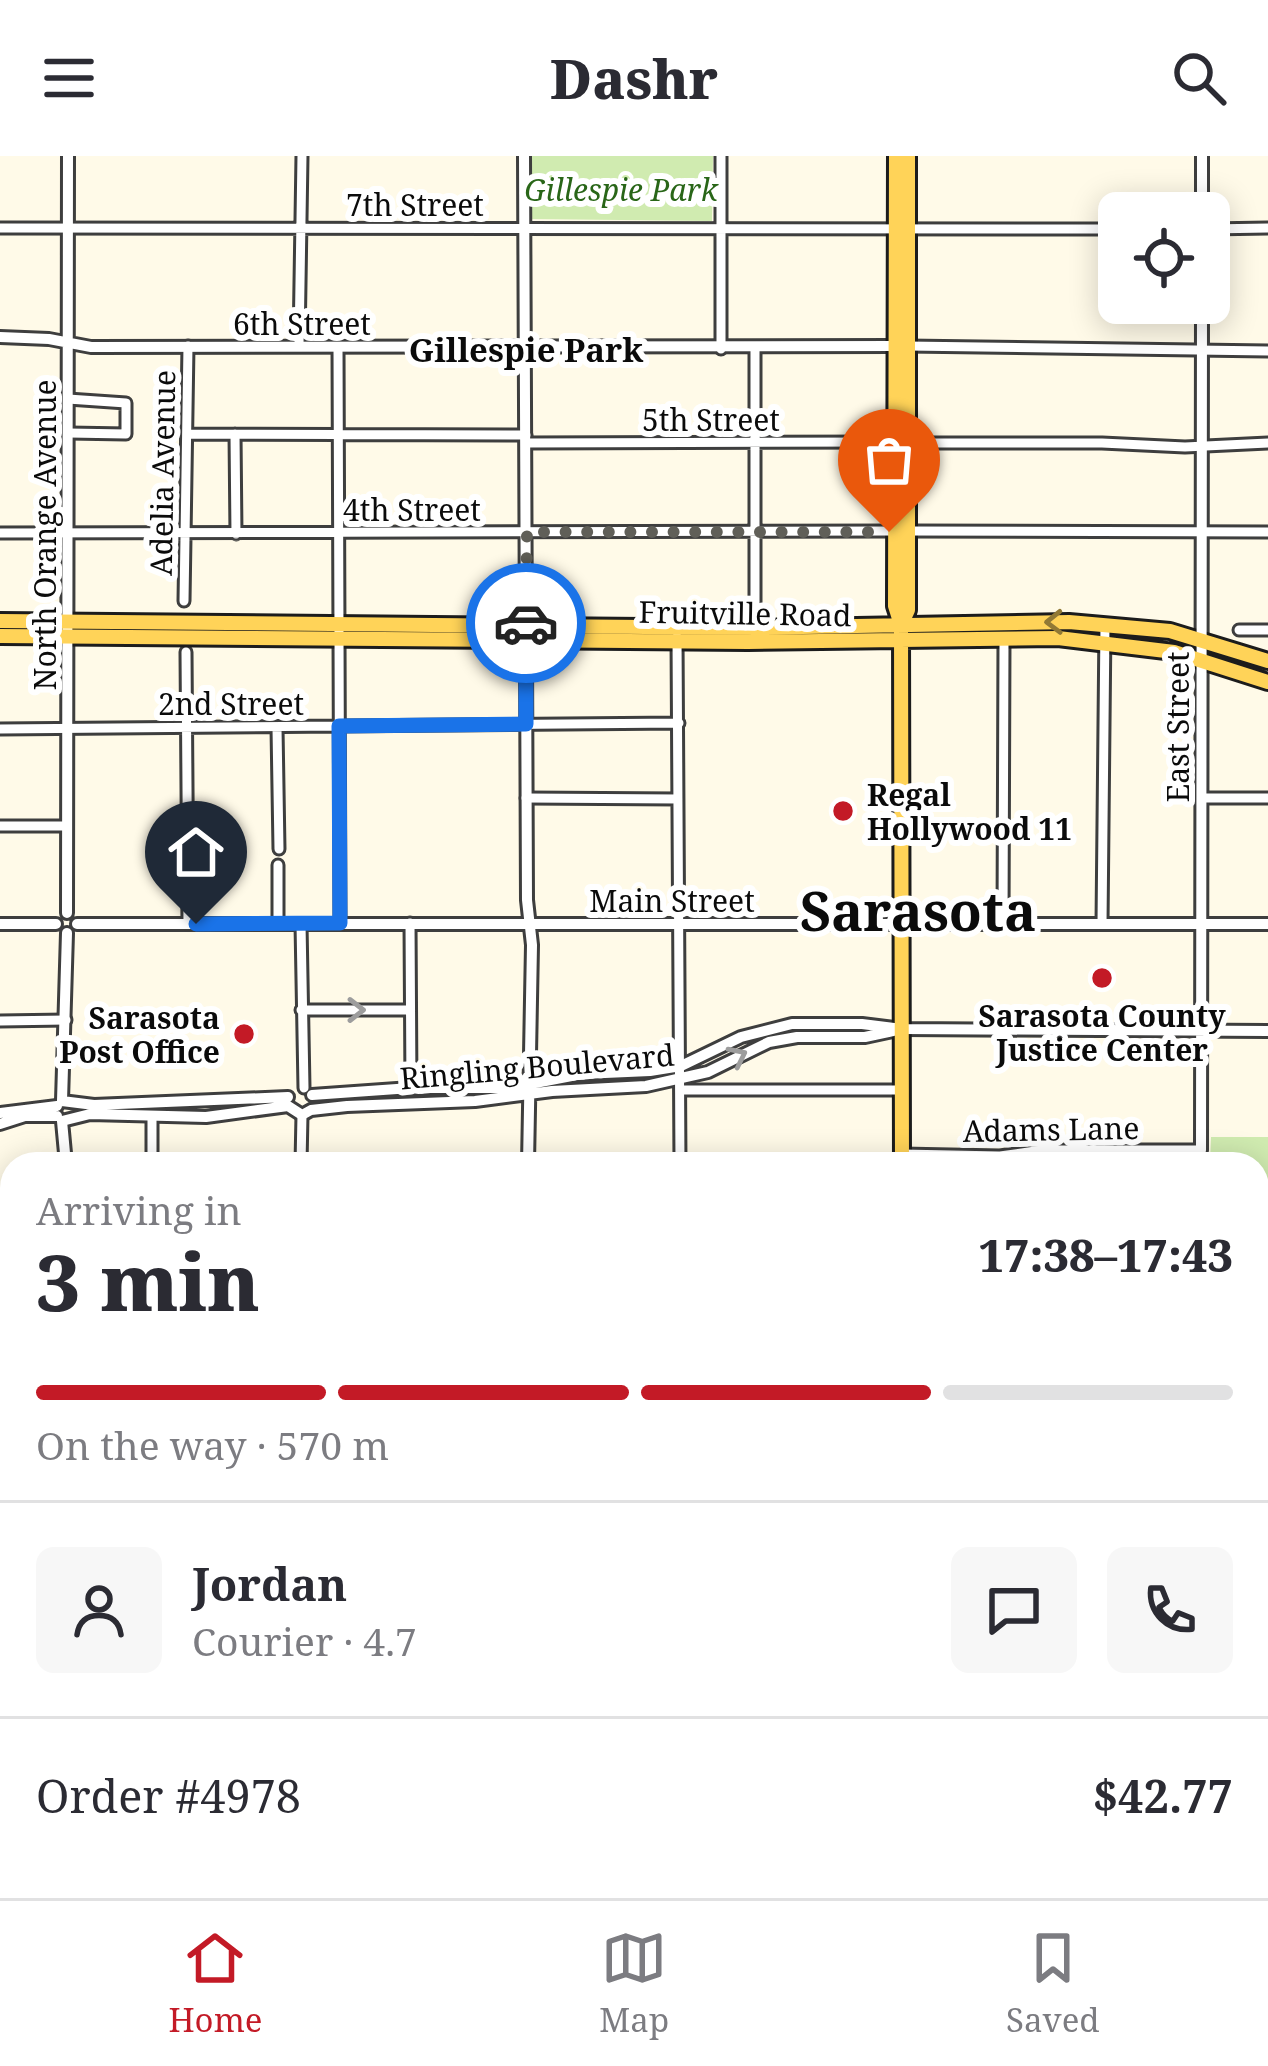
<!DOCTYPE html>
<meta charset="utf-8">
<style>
:root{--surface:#fff;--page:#f7f7f7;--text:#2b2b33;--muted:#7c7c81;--line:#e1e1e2;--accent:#c31a26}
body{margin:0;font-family:"Noto Serif",serif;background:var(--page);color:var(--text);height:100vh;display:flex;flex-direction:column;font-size:45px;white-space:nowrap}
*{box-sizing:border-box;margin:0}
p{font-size:39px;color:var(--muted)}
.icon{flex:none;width:66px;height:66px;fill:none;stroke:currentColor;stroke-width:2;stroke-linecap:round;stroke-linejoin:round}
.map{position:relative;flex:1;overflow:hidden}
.panel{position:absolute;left:0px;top:996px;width:1269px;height:747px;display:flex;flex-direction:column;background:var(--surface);border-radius:36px 36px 0 0;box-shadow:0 6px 30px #0003}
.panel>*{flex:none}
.tools{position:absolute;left:1098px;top:36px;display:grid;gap:24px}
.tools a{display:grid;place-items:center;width:132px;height:132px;border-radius:18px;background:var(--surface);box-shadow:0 6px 30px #0003;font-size:60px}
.pin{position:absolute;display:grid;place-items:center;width:102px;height:102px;color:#fff;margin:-123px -51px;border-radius:50% 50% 50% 0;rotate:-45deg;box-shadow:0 0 12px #0007}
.pin .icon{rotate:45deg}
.courier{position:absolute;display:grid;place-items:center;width:120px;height:120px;margin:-60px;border:9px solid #1a73e8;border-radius:50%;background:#fff;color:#222;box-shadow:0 3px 15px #0007}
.summary em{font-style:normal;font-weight:800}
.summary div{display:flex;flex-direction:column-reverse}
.summary{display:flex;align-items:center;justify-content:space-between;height:204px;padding:0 36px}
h1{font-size:78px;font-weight:800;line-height:90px}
.bar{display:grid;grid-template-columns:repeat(4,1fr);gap:18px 12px;align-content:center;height:144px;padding:0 36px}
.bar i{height:15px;border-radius:9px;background:var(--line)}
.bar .selected{background:var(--accent)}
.bar p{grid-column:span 4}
.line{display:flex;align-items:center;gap:30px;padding:0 36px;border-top:3px solid var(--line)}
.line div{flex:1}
.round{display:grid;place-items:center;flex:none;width:126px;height:126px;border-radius:18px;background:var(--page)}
header{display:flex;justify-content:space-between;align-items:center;height:156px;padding:0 36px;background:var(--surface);font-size:54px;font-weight:800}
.menu{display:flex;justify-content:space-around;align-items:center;height:168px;border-top:3px solid var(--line);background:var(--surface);font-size:33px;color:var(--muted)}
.menu a{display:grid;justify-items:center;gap:6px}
.menu .selected{color:var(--accent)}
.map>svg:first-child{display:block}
.green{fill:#d0ebb0}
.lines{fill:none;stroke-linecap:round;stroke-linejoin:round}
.pedestrian-casing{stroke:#3e3e3e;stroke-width:12}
.minor-casing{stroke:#3e3e3e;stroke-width:15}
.tertiary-casing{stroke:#3e3e3e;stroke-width:16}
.primary-casing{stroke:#1c1c1c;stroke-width:20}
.pedestrian{stroke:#fff;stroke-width:6}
.minor{stroke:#fff;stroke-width:9}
.tertiary{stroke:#fff;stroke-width:10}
.primary{stroke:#ffd358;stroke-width:14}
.oneway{stroke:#917935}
.oneway2{stroke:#9d9d9d}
.done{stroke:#605f58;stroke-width:12;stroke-dasharray:0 21.6}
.route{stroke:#1a73e8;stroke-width:15}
.poi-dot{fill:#c31a26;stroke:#fff;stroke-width:4.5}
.labels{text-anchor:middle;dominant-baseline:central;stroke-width:12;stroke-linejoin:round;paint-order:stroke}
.park-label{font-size:30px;font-style:italic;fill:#296618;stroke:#fff}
.street-label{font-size:30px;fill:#0b0b0b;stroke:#fff}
.poi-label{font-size:30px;font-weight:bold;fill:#0b0b0b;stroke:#fff;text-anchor:start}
.neighbourhood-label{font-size:33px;font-weight:bold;fill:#0b0b0b;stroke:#fff}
.town-label{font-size:54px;font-weight:bold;fill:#0b0b0b;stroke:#fff}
</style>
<header><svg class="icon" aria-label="menu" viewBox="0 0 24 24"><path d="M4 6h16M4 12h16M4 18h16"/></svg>Dashr<svg class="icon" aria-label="search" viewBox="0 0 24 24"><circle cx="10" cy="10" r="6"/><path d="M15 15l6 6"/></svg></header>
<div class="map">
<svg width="1268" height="1742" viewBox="0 0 1268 1742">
<rect width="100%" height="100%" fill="#fffae8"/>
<path class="green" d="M528,0H713L712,65L529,63Z
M1211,981H1268V1559H1257V1008H1210Z
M643,1731H928L931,1742H610Z"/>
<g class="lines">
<defs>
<path id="pedestrian" d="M1257,1119L1268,1127
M1257,1386L1268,1383"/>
<path id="minor" d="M721,0V193
M0,72L1119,73
M1209,73L1268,72
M299,190L302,0
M907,190L1268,195
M338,191L340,767
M755,193V472
M68,243L126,247V278L69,277
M189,278L526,279
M235,278L236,378
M527,287L895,286
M908,287H1102L1185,291L1268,287
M908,375L1268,376
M0,377L896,375
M184,445L188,190
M1239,474H1268
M677,481L680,1008
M186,496L188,768
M277,572L279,693
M0,573L679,567
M526,642L678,643
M1202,642H1268
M0,670H66
M278,709V767
M410,767L411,932
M301,768L304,932
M1102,768L1105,468
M1003,769L1004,483
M301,854H410
M0,865L66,864
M680,934H902
M152,960V1008
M902,998L1000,1000L1042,994H1201
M301,1008L302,959
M0,1060L12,1061
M0,1160L12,1159
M0,1258H12
M0,1348L12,1343
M0,1424L12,1418
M0,1541H12
M1202,1731V1742"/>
<path id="tertiary" d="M524,0L527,744L532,789L528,1008
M1202,57V0
M0,181L49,183L91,191L895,190
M67,757L68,0
M0,768H56
M77,768H1268
M312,939L411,932H509L582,918L650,915L681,910L741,881L792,868H862L902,873L1268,875
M62,945L94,949L288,941
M62,945L67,777
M288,950L302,959L311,954L347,950L475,945L552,935L646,930L708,916L769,886L797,881H865L893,875
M0,957L57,950
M62,965L90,958L206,961L288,950
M62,965L66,1008
M0,968L25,960H57
M1201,994L1202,147
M0,1290L12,1315"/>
<path id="primary" d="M896,0L895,450L901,469L902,1008
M0,465L755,472L1069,466L1170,475L1268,505
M901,469L908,454V0
M0,480L748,486L1058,482L1174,496L1268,526
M932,1731L937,1742
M951,1731L956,1742
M0,1737L509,1731
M566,1742L618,1731"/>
</defs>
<use href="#pedestrian" class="pedestrian-casing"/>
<use href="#minor" class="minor-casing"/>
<use href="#tertiary" class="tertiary-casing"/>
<use href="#primary" class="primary-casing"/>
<use href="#pedestrian" class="pedestrian"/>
<use href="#minor" class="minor"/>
<use href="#tertiary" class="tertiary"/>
<use href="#primary" class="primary"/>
</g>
<defs><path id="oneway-chevron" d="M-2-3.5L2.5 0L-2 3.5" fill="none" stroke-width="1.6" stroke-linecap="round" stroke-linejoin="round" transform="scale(3)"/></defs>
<use class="oneway" href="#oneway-chevron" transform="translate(1054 466) rotate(179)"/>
<g class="oneway2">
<use href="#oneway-chevron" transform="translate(356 854)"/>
<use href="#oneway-chevron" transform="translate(738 900) rotate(-26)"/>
</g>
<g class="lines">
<path class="done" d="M526,467L527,376H889"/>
<path class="route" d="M196,768L340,767L339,570L526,568V467"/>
</g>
<g class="poi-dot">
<circle cx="843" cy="655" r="12"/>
<circle cx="1102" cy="822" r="12"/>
<circle cx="244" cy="878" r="12"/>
</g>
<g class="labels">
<g class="park-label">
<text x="621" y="33">Gillespie Park</text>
</g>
<g class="street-label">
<text x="415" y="48">7th Street</text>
<text x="302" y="167">6th Street</text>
<text x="711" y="263">5th Street</text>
<text transform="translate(162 317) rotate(-89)">Adelia Avenue</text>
<text x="412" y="353">4th Street</text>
<text transform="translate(44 379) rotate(-90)">North Orange Avenue</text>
<text transform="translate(745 457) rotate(1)">Fruitville Road</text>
<text x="231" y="547">2nd Street</text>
<text transform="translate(1177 571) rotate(-90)">East Street</text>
<text x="672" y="744">Main Street</text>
<text transform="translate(537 910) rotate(-5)">Ringling Boulevard</text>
<text transform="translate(1051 973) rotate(-1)">Adams Lane</text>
</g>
<g class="poi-label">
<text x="867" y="638">Regal<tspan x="867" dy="34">Hollywood 11</tspan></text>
<text x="1102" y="859" text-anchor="middle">Sarasota County<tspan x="1102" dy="34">Justice Center</tspan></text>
<text x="220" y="861" text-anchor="end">Sarasota<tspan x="220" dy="34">Post Office</tspan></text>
</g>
<g class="neighbourhood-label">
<text x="526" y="193">Gillespie Park</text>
</g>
<g class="town-label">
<text x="918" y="754">Sarasota</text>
</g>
</g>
</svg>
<div class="tools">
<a><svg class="icon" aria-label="locate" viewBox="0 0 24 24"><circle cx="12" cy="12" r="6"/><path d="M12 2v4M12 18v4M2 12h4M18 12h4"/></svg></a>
</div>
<div class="pin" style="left:889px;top:376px;background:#ea580c"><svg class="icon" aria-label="bag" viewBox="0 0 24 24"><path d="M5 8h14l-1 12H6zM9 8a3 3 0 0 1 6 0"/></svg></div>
<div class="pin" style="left:196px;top:768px;background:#1f2937"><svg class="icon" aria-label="home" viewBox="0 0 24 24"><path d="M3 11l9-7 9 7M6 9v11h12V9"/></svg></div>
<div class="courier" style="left:526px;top:467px"><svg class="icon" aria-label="car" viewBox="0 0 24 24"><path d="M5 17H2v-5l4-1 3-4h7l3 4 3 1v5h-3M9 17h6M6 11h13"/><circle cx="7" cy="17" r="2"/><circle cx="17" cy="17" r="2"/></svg></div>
<section class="panel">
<div class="summary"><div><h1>3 min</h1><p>Arriving in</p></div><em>17:38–17:43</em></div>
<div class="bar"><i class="selected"></i><i class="selected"></i><i class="selected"></i><i></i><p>On the way · 570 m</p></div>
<div class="line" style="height:216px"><a class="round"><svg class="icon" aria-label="person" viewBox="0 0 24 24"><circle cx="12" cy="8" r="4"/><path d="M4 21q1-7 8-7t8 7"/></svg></a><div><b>Jordan</b><p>Courier · 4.7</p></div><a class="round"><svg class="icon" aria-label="chat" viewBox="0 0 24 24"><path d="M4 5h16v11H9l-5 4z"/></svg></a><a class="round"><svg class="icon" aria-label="phone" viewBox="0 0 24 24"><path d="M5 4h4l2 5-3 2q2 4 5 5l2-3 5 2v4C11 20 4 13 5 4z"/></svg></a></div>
<div class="line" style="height:156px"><div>Order #4978</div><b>$42.77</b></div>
</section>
</div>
<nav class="menu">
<a class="selected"><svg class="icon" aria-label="home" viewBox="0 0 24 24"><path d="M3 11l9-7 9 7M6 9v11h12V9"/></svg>Home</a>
<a><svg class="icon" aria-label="map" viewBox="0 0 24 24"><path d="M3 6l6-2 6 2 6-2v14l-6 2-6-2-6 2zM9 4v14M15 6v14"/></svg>Map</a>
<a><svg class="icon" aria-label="saved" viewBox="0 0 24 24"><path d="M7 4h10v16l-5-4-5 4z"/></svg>Saved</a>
</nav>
